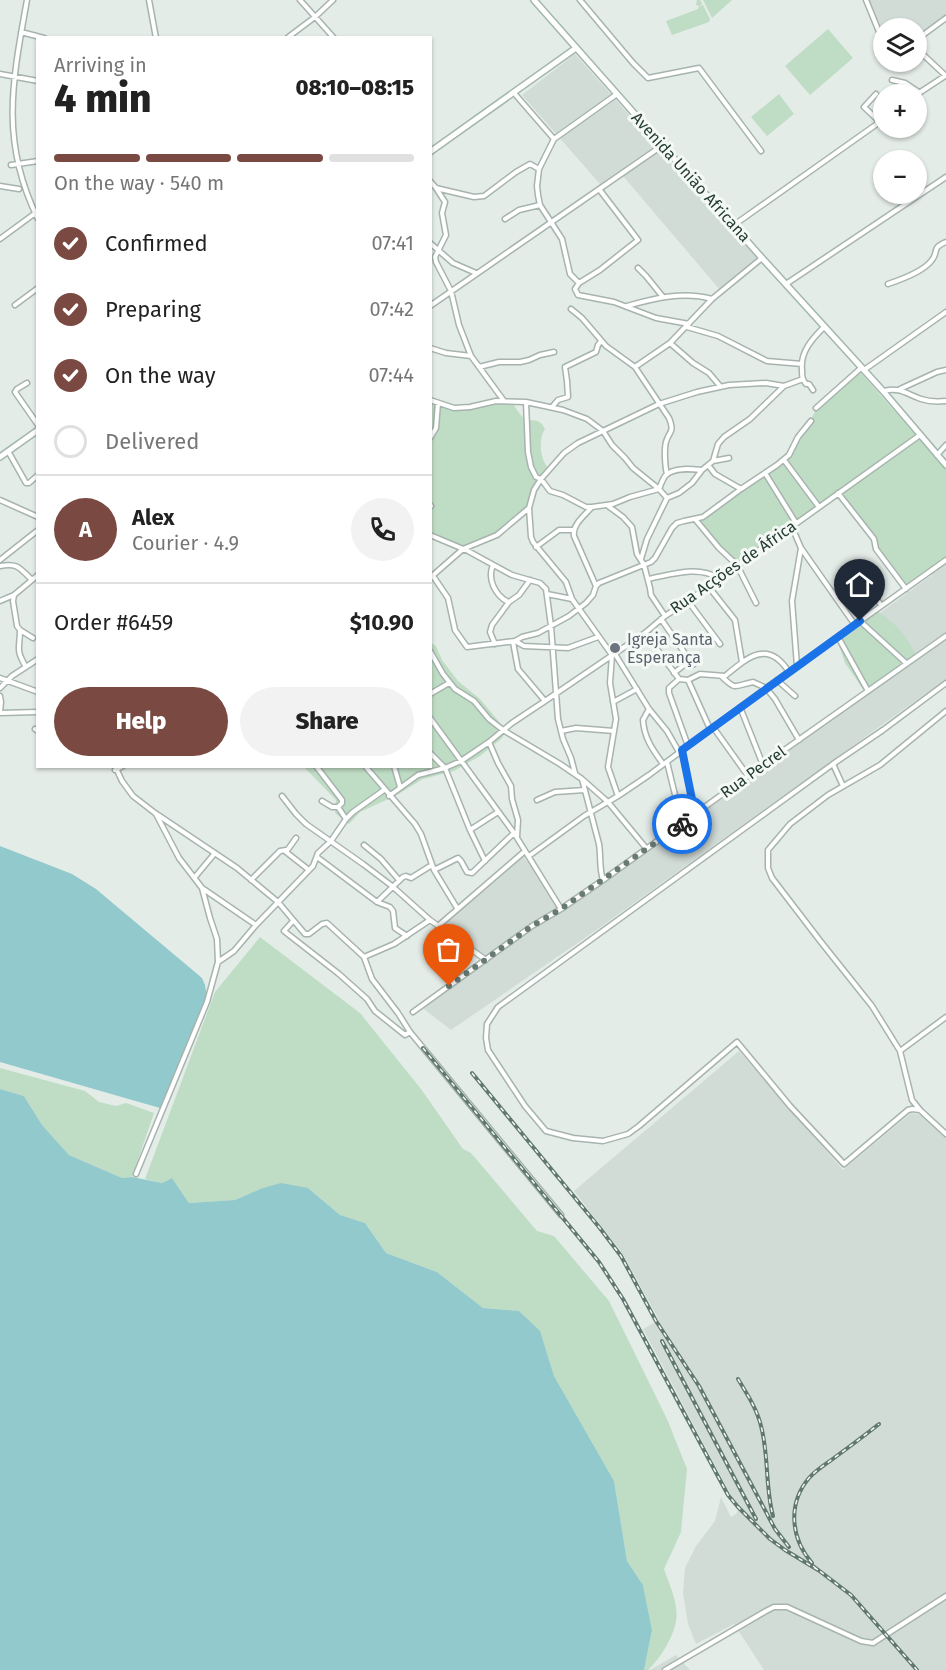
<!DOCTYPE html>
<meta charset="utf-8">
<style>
:root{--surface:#fff;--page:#f2f2f2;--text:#222;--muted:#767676;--line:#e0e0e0;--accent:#7a4a42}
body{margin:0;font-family:"Fira Sans",sans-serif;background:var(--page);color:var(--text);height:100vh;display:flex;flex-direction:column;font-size:22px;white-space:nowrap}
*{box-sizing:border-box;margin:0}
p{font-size:20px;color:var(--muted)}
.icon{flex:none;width:33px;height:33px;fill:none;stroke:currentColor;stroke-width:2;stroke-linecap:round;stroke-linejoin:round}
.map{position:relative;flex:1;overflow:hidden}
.drawer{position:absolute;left:36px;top:36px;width:396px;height:732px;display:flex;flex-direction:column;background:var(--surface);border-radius:0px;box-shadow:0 2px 4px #0004}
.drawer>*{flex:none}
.tools{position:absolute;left:873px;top:18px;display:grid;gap:12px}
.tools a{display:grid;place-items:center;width:54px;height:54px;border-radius:50%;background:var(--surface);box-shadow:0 2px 4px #0004;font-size:30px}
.pin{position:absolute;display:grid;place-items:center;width:51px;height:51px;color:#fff;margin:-62px -26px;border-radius:50% 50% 50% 0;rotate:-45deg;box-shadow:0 0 6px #0007}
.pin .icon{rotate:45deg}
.courier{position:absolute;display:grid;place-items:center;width:60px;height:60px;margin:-30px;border:4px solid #1a73e8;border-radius:50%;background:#fff;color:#222;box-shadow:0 2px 8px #0007}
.headline em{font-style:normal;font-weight:800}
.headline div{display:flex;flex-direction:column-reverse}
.headline{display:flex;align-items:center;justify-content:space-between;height:102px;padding:0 18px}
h1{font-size:39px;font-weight:800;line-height:45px}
.bar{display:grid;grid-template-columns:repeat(4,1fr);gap:9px 6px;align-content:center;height:72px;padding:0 18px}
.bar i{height:8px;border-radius:4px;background:var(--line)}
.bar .active{background:var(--accent)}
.bar p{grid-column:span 4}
.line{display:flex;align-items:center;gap:15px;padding:0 18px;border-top:2px solid var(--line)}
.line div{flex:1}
.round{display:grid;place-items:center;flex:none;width:63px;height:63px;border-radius:32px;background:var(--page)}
ol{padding:0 18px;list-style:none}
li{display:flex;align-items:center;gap:18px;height:66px}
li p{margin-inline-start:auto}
li .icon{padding:6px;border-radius:50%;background:var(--accent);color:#fff;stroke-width:4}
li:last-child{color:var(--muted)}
li i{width:33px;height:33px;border:3px solid var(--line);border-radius:50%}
.action{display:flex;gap:12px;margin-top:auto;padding:12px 18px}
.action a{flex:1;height:69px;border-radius:36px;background:var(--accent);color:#fff;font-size:24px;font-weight:800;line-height:69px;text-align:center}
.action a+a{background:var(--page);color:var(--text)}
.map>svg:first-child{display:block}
.built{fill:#d2dcd7}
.green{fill:#bfdcc4}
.water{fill:#91c9cc}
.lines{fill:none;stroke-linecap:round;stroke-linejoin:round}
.street-casing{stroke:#a7b4ae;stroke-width:7}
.secondary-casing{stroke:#a3b7ae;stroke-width:8}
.street{stroke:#fff;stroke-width:4}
.secondary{stroke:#fff;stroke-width:5}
.rail-casing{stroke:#60786f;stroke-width:4}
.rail{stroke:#f5f9f6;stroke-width:1.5;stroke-dasharray:4.5;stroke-linecap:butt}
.done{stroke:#687a73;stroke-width:6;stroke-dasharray:0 10.8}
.route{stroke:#1a73e8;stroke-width:8}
.worship-dot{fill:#6b7280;stroke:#f5f9f6;stroke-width:2}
.labels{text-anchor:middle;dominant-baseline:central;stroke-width:6;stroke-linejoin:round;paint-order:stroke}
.street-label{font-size:16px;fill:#253d34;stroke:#f5f9f6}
.worship-label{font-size:16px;fill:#5b616d;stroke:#f5f9f6;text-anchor:start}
</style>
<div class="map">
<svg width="946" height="1670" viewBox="0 0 946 1670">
<rect width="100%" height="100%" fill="#e4ece8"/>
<path class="built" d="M868,0H946V16L917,36L916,28H884L883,38Z
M575,54L656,145L600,184L522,95Z
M658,150L760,256L720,290L623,176Z
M866,381L946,469V679L595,931L451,1030L425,1010L421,1006L486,958L439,926L522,855L564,909L726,796L912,663L877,615L932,575L816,442Z
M739,1051L843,1170L911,1113L923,1115L946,1137V1670H764L734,1624L696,1644L688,1624L683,1593L685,1568L696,1546L715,1521L721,1497L731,1517L736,1514L739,1508L728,1490L643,1329L659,1320L622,1253L574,1191Z
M676,1655L690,1670H650Z"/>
<path class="green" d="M697,0H700L702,4L699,6L703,5L710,19L709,22L672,35L666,21L698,9L699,6L696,5Z
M703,0H732L712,18Z
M828,29L853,58L810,95L785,66Z
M779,94L794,114L767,136L751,117Z
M859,371L946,469V561L909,588L901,586L840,494L735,565L697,520L787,456L810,422L816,409Z
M430,402L443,407L465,410L479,405L500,402L513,404C516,408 519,414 523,417C532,424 538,415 545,429C538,439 540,458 548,468C536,477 535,492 528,505C519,520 479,548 461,547C454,546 438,537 431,534Z
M877,611C897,624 905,634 916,655L865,692L845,663L836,636Z
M431,643L436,646L442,660L458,681L480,699L500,723L505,733L501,739L480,756L454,771L423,779L395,796L360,812L349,824L335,813L336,800L304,767L430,766Z
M260,937L360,1013L421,1089L463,1149L471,1153L537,1231L554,1236L609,1301L667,1419L687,1469L681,1532L664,1569C669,1584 679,1604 676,1621C673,1638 660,1659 648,1670H644L652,1630L643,1585L627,1561L614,1481L554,1376L540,1332L519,1311L483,1308L437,1272L386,1253L365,1223L340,1215L308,1188L260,1189L235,1200L189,1203L172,1178L162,1183L145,1179L215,992Z
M0,1068L85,1091L99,1102L116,1106L126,1103L154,1113L132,1177L122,1178L69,1155L42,1125L24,1096L0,1089Z"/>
<path class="water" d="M0,846L72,874L96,889L202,978L205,985L207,998L160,1108L0,1062Z
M0,1089L24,1096L42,1125L69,1155L122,1178L132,1177L162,1183L172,1178L189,1203L235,1200L260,1189L281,1183L308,1188L340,1215L365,1223L386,1253L437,1272L483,1308L519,1311L540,1331L554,1376L614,1481L627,1561L643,1585L652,1630L644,1670H0Z"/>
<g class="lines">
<defs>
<path id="street" d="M27,0C12,83 0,142 38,219
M149,0L156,38
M300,0L334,38
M580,0L633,63L648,78L699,68L761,151
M866,0L884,44
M21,32L44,38
M287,38L315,17L333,0
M916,41L923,35L946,18
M916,48L946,76
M0,74L38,81
M892,80L905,83L920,93
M514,93L554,139L617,94
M876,94L864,107L880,122
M916,95L945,76
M554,139L539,169L537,186L538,195L540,205L562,239L570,274L579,283
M11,165L38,161
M430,181L436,188L440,189L474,197L484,196L516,172L530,164L539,169
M0,186L19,189
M436,188L445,202L442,213L446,235L435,257L436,262L451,291L459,325L471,356L504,401
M599,189L638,240L600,270L579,283L575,289L578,295L614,302L656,318L689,324
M505,219L519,210L540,205
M734,225L884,119
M0,239L34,214
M430,243L453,263L476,273
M638,268L646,276L663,297
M786,284L946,177
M888,284C900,280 924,271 932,260C939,251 931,248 946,242
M15,305L38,288
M430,306L663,145
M627,306C655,298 684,291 712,299
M571,309L582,318L606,346L635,367L669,418C675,433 669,431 666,442C664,449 665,467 667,474
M687,327L718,336L767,361L802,364
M670,343L693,363L709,373L720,386
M430,348L446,353L471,356
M479,367L499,362H520L529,360L540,355L554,352
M635,367L670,343L712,299L762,258
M864,370L946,312
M27,383L17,389L15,392L38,425
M900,389L937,372L946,370
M813,390L809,384H806C802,379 802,376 802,370C800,352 812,339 824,327
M884,391C901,387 906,394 921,399C930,402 937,402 946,401
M430,400L454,408L470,407L496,401L526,402L563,410L587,419L603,431L612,445L625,458L633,468L659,489L667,498
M526,402L528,452L531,467L536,477L541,479L550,491L563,495L586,507H592L613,504L630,497L659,489C661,484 663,478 666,475C674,467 692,469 702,470
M552,407L558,400L568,397L567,381L565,367L596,352L598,345L601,341
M816,408L861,368
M430,438L436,428L438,403
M8,451L26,483H29L38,475
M937,455L946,445
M784,460L819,507
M713,461L718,444L724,437L750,419L784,386L803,379
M708,465L715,474L741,489
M765,473L796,523
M838,493L874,539L876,549L906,589
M0,500L38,517
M430,505L431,506
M608,506L623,517L632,527L637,554L644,565L650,588L651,595L665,616
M591,508C584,516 572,525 574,536L596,586
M695,519L719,548L737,565L756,603
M792,527L801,548L855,625
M430,535L468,551L512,575L540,583L546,589L551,626L558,719L563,739L571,758L575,773
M536,547L559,530H573
M641,559L647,539L667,498L679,493L692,483L702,470L713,461L729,458
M0,560L38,530
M493,565C487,579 495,595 508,602
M0,566C17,563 19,567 31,579
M853,567L881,605
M433,576L448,598L455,630L467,647L515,641L522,637L538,633L569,616L586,603L593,595L596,586L599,583L651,562L655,558L672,528L677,523L684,521L703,517L741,489L777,465L789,455L798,437L811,421
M431,577L463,549L497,535L529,508
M648,579C670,575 698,565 718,578
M708,586L735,620L742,662
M547,594L572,599L612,655L610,683L616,719L608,767L618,796
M572,599L566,582L533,542L531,537L529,508L534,490L541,479L564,453L578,443L659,404L697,392L729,385L766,383L784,386
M0,601L14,595
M688,601L720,644
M661,619L693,665
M860,621L906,663
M20,630L33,638
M645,633L679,679
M838,637L868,691
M515,641L524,646L568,648L598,637
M513,642L518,669L545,701
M495,644L490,632L492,625L509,602L519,595L530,580
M430,651L443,674L455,689L474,701L489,719L503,730L560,764L582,779L608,802L646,848
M615,654L649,709L667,731L679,752
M797,666L792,601L801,548
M26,667C15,649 20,648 20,630L17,626L13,601L14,595L38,575
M674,673L689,661
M721,676C737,691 733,686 753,682L766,688L775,699L799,740
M0,678L38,692
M688,680L710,729
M777,680L795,696
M0,688L12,676L38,659
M430,694L449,683
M0,696L1,702L0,711
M613,702L637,689
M740,707L763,765
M649,709L643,720C644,738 653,750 663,764
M946,711L880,765L828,795L790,824L768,850V868L772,878L821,942L872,1006L900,1051L912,1100L920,1110L946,1134
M0,713L38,712
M430,718L514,833L561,909
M713,727L748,776
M35,729L38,731
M561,731L576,728L614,731
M489,742L498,763L511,786L512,799L518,820L517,837
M688,746L669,693V688L679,679L688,680L700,674L725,676C748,657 768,639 789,672
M682,750L695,814
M430,753L445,768L470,830L485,861
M667,762L677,803
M833,764L843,786
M115,766L122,781L133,796L155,813L237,868L278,902L305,934H309L322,924L327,923L364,957L372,979L398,1013L410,1032L561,1215
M316,766L342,800V803L338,807L346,819
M365,766L415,824L421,834L434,870L457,908
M394,766L400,787
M115,770L123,766
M582,779L599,844C601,856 599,868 603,880
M282,796L296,814L306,824L363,864L392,886L430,920L486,960
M389,796L418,775L445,768L461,761L489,742L512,723L545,701L645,633L665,616L688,601L920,435
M537,800L555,792L585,790
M322,801L332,807H338
M470,830L498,812
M296,838L286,852L309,870
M364,845L381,859L399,880
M529,856L584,816L618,796L649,775L766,688L946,560
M317,857L377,902L390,907L393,911L395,928L407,936
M434,870L458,858L461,861L467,872L472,873L514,833
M195,877L215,853
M251,880L280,851L286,850
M202,888L256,925
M377,902L403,877L406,876L411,878L432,865
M293,921L284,931L339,974L367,999L375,1011L405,1035L410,1032
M438,926L525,851
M364,957L394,944L430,920
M218,962L234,951L256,925L313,866L318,853L331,841L346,819L353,812L384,790
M413,1012L532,926L561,909L603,880L763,765L946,636
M900,1051L946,1017
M920,1110L912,1109L908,1110L844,1164L790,1106L737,1042L639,1126L628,1134L603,1141L573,1138L546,1131L525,1106L488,1050L486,1038L487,1024L498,1007L833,764L883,730L946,683
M136,1174L207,1002L218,962L217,939L210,918L202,888L179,858L156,814
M665,1670L766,1611L774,1607H787L861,1641L873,1643L946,1596"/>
<path id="secondary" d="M534,0L762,258L883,391L946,465
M430,152L576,48
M0,457L38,430"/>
</defs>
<use href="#street" class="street-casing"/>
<use href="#secondary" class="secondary-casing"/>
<use href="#street" class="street"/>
<use href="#secondary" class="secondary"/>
<defs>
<path id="rail" d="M423,1048L599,1262L623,1299L728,1495L738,1507L770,1539L785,1550L818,1570
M472,1073L599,1227L621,1256L656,1321L699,1386L775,1529L789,1547
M662,1341L756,1519
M738,1379C747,1394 757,1409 761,1426C769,1456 765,1486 773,1516
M812,1563C791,1539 787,1504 809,1478C816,1470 826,1464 834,1458C849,1447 864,1436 879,1424
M813,1566L851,1595L917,1670"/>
</defs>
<use href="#rail" class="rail-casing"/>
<use href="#rail" class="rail"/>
</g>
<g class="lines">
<path class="done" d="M449,986L532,926L561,909L682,824"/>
<path class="route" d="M682,824L695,814L682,750L860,621"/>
</g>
<circle class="worship-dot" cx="615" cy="648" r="6"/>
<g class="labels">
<g class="street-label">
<text transform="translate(691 177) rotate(48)">Avenida União Africana</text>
<text transform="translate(733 567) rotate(-35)">Rua Acções de África</text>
<text transform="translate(753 772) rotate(-36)">Rua Pecrel</text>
</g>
<g class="worship-label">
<text x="627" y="639">Igreja Santa<tspan x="627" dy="18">Esperança</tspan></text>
</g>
</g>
</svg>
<div class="tools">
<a><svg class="icon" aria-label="layers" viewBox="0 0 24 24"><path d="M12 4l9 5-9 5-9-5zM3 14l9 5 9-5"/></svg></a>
<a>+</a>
<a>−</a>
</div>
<div class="pin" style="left:449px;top:986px;background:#ea580c"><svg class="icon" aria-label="bag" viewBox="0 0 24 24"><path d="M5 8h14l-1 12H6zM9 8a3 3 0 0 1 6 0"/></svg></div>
<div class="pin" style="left:860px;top:621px;background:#1f2937"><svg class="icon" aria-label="home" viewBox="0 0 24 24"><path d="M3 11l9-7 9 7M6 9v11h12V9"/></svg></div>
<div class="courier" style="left:682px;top:824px"><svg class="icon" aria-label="bike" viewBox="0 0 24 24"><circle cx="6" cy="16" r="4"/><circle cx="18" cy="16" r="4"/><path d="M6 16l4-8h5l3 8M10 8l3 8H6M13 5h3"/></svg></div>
<section class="drawer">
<div class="headline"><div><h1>4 min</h1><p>Arriving in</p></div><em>08:10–08:15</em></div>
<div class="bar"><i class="active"></i><i class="active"></i><i class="active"></i><i></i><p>On the way · 540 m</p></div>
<ol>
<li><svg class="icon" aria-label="check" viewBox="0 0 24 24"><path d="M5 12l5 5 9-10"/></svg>Confirmed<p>07:41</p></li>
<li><svg class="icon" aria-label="check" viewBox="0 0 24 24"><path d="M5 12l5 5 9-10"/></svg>Preparing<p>07:42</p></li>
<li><svg class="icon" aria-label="check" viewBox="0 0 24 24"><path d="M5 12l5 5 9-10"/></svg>On the way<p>07:44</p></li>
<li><i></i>Delivered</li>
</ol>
<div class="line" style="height:108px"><b class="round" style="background:var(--accent);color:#fff">A</b><div><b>Alex</b><p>Courier · 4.9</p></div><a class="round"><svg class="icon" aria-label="phone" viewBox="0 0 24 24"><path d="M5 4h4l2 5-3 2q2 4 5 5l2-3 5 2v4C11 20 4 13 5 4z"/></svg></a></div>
<div class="line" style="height:78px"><div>Order #6459</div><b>$10.90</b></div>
<div class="action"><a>Help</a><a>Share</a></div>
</section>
</div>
